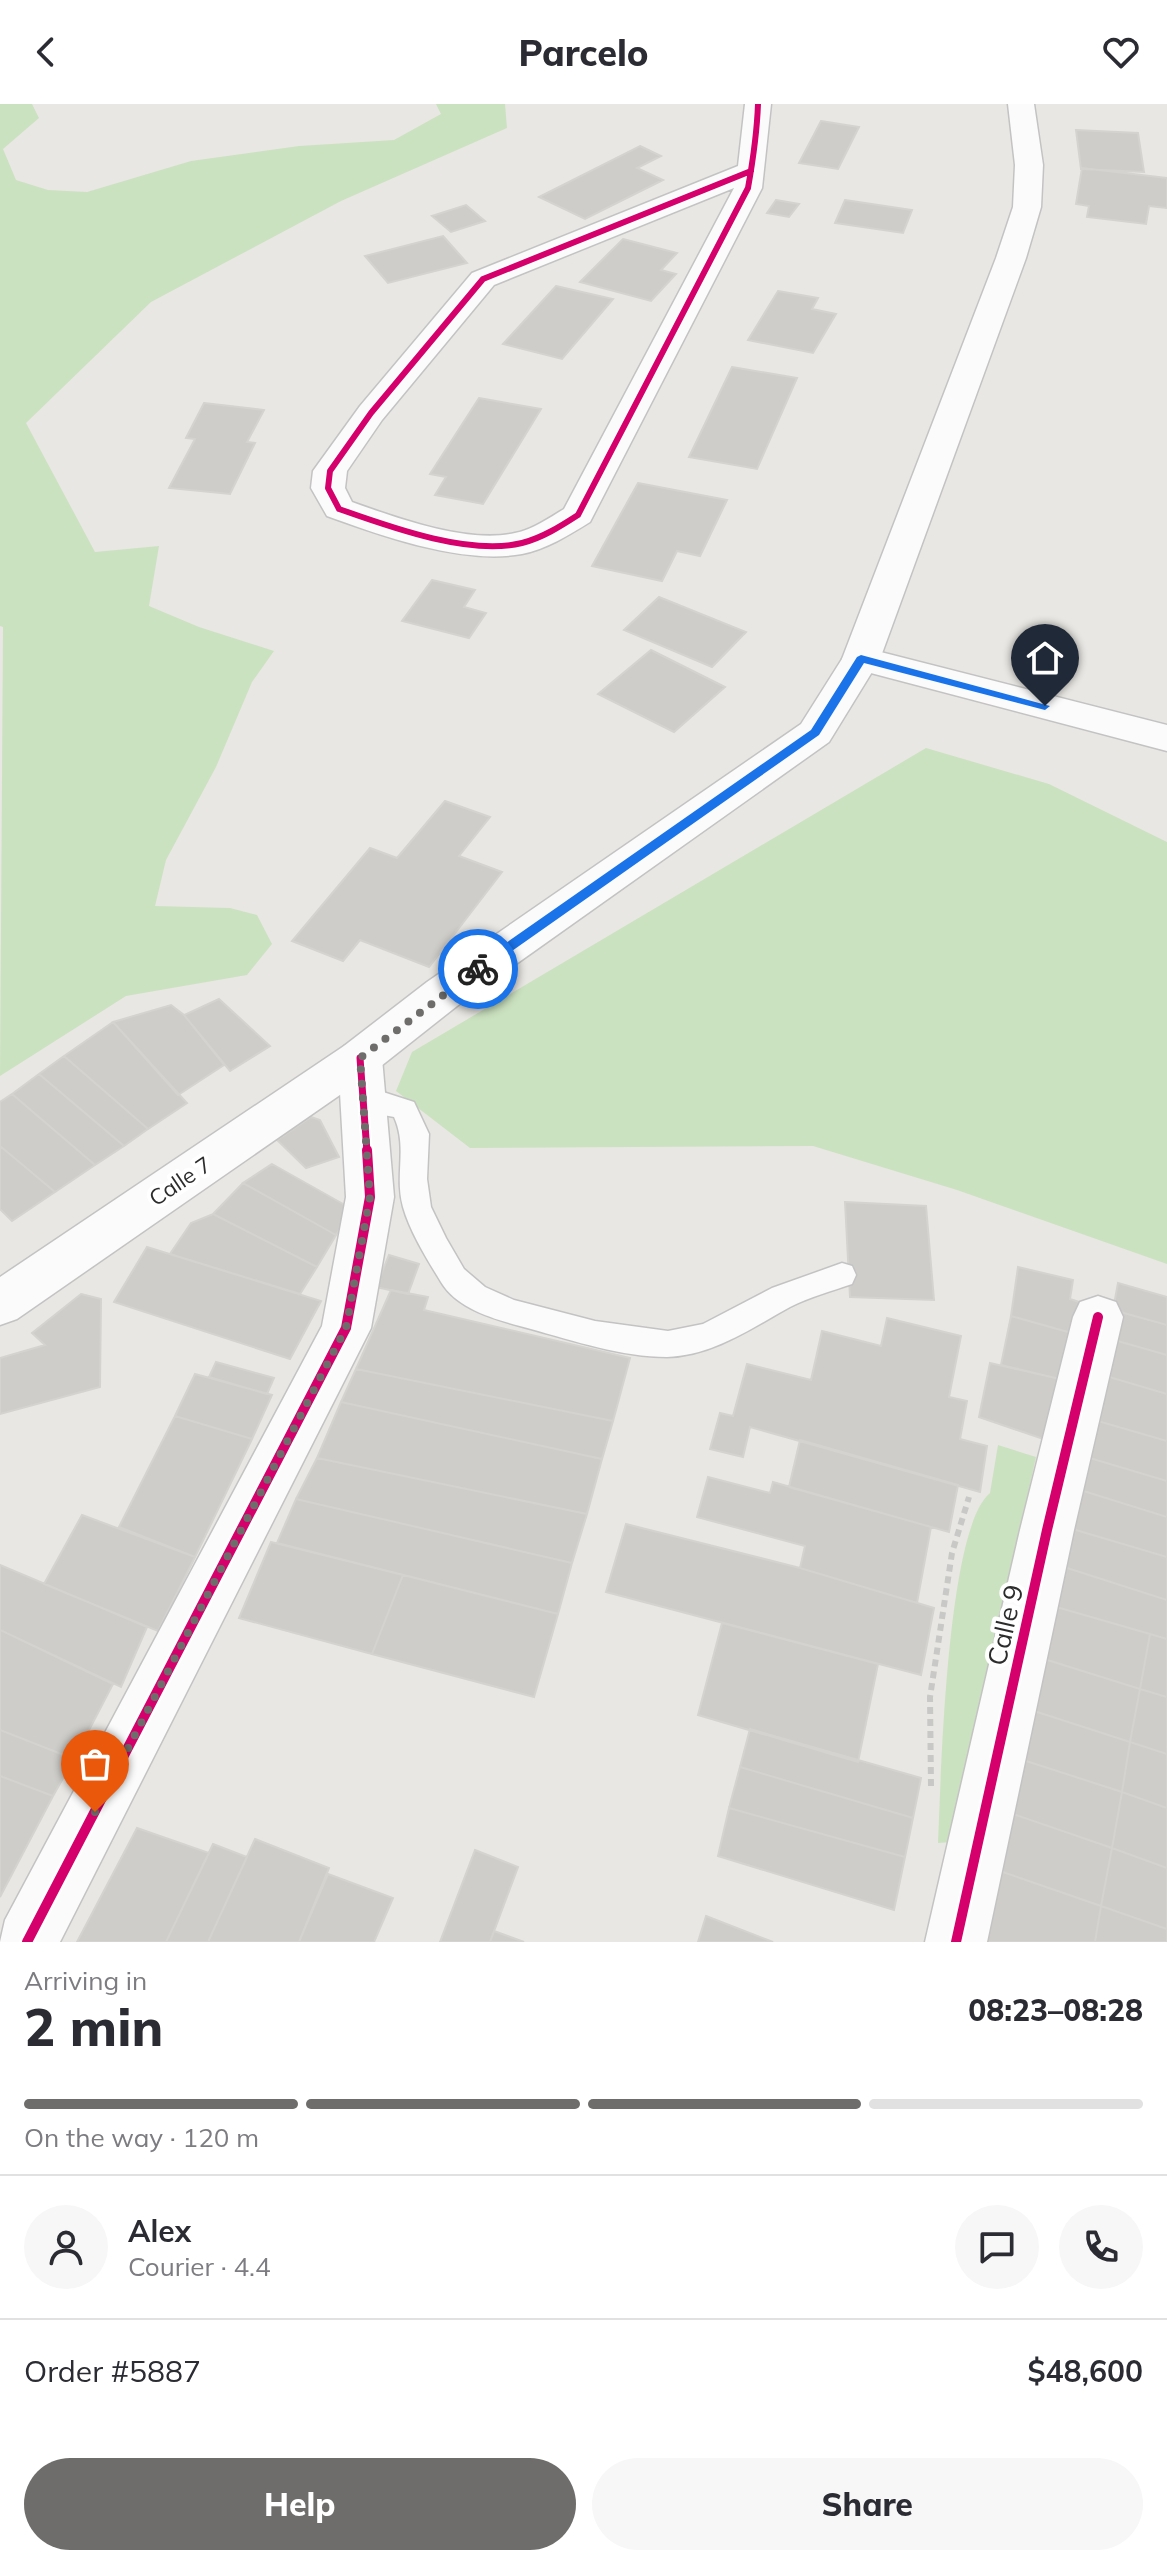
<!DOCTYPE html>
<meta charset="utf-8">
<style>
:root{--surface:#fff;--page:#f7f7f7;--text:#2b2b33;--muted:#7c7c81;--line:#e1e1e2;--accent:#6e6d6c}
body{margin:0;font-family:Mulish,sans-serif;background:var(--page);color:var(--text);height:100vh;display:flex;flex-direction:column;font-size:30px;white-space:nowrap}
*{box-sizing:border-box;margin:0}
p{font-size:26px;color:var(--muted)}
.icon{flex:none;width:44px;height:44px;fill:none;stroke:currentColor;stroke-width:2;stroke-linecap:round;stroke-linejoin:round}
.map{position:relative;height:1838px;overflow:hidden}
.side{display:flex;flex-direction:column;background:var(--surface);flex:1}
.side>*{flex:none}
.pin{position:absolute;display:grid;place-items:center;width:68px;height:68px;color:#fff;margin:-82px -34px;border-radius:50% 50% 50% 0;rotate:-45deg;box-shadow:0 0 8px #0007}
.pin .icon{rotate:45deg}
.courier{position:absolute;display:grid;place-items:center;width:80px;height:80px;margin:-40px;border:6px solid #1a73e8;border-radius:50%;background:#fff;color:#222;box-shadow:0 2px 10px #0007}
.headline em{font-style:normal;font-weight:800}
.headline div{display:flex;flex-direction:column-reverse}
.headline{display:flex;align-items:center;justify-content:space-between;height:136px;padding:0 24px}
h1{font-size:52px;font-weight:800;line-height:60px}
.bar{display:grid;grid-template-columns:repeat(4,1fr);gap:12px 8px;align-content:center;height:96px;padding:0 24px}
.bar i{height:10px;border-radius:6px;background:var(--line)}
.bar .on{background:var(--accent)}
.bar p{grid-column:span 4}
.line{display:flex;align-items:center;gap:20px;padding:0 24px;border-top:2px solid var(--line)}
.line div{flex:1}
.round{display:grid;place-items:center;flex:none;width:84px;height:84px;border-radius:42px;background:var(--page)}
.button{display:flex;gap:16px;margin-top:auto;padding:16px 24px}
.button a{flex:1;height:92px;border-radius:48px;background:var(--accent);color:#fff;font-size:32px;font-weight:800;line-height:92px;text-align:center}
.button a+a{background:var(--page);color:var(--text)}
header{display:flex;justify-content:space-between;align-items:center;height:104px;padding:0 24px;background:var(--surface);font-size:36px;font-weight:800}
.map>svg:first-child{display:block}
.green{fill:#cbe2c0}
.building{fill:#cecdc9;stroke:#d4d3cf;stroke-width:2}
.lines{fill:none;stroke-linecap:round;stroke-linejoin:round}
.lane-casing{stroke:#c4c3c3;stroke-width:3}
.street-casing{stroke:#c4c3c3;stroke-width:3}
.secondary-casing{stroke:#c4c3c3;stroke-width:3}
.path{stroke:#c8c8c7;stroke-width:6;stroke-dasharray:7 5;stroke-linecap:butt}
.lane{fill:#fcfbfb;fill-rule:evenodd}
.street{fill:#fcfbfb;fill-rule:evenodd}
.secondary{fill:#fcfbfb;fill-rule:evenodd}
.cycleway-far2-casing{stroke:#fff;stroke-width:9}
.cycleway-far1-casing{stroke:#fff;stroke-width:12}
.cycleway-casing{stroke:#fff;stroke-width:15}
.cycleway-far2{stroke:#d6006c;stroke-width:6}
.cycleway-far1{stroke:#d6006c;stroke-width:7}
.cycleway{stroke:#d6006c;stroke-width:10}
.route{fill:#1a73e8}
.done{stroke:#6e6d6c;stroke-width:8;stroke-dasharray:0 14.4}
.labels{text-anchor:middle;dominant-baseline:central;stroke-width:8;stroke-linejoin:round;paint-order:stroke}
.street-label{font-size:22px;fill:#2c2c2c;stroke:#fff}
.near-street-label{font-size:26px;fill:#2c2c2c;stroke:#fff}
</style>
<header><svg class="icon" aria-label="back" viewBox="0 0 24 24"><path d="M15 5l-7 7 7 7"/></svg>Parcelo<svg class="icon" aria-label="heart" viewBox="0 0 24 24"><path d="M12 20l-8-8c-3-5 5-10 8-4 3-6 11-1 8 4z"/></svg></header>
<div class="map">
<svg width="1167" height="1838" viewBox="0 0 1167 1838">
<rect width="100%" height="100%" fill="#e9e7e3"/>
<path class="green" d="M0,0H32L39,14L3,45L16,76L48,86L87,88L191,57L299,42L394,36L441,10L436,0H505L507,24L341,97L151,198L26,319L95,448L159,442L149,502L199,523L274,547L252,578L216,663L166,756L155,802L230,804L257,811L272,840L247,871L126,892L0,972L3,523L0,522Z
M926,644L1049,680L1167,738V1160L957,1086L813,1042L470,1044L396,987L412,948Z
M998,1341L1036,1353L952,1738L938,1739C941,1676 946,1425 990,1389Z"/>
<path class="building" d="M821,17L859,23L838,65L799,59Z
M1076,26L1138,29L1144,68L1081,65Z
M640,42L661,52L637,64L663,76L585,115L539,93Z
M1082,64L1167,74V104L1149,102L1146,120L1087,113L1089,102L1076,100Z
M776,96L799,100L789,113L767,109Z
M845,96L912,106L903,129L835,119Z
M466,101L485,117L451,128L432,112Z
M443,132L467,159L388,179L365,152Z
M623,135L677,149L661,166L676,170L651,197L580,178Z
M556,182L613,195L562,255L503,240Z
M778,187L818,194L812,205L836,210L813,249L748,236Z
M732,263L797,274L757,365L689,353Z
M479,294L541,305L483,400L435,391L446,373L430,370Z
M204,299L264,306L247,338L255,339L230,390L169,384L195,335L186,334Z
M638,379L727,396L700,452L677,447L662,477L592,462Z
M432,476L475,486L464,503L486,509L469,534L402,517Z
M659,493L746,528L712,563L624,526Z
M651,546L725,583L674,628L598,590Z
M445,697L490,713L459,752L502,768L429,863L360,836L343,857L292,837L370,744L397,754Z
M219,895L270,942L230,967L184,911Z
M171,901L184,911L224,961L178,991L113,918Z
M113,918L187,999L148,1025L64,952Z
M64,952L148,1025L124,1042L39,970Z
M39,970L124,1042L95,1061L12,990Z
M12,990L95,1061L55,1088L0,1042V998Z
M311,1013L320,1016L339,1053L306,1064L277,1036Z
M0,1042L55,1088L12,1117L0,1105Z
M272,1060L352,1105L336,1131L243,1079Z
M243,1079L336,1131L317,1163L213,1110Z
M845,1098L926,1102L934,1196L850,1193Z
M213,1110L317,1163L300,1190L170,1150L191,1119Z
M147,1143L321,1197L290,1255L114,1198Z
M389,1151L419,1160L408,1190L376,1183Z
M1018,1163L1073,1176L1070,1195L1082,1199L1075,1230L1011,1212Z
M1118,1179L1167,1193V1221L1113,1206Z
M391,1186L428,1193L424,1206L630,1254L613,1317L356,1265Z
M81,1190L101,1195L100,1283L0,1310V1254L45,1241L32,1229Z
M1113,1206L1167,1221V1251L1107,1234Z
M1011,1212L1075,1230L1064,1276L1001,1261Z
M887,1214L961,1232L949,1293L967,1297L960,1335L987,1342L980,1388L750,1323L743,1353L710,1345L720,1309L733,1312L747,1260L811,1276L822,1227L881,1242Z
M1107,1234L1167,1251V1290L1099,1270Z
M216,1258L274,1274L267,1290L209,1273Z
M990,1259L1064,1276L1052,1338L979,1313Z
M356,1265L613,1317L602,1355L341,1298Z
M195,1270L272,1291L252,1335L175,1312Z
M1099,1270L1167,1290V1337L1091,1315Z
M341,1298L602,1355L587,1410L317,1354Z
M175,1312L252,1335L195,1453L119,1423Z
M1091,1315L1167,1337V1377L1083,1352Z
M800,1336L958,1381L949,1428L789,1383Z
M1083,1352L1167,1377V1413L1077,1385Z
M317,1354L587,1410L572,1459L296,1395Z
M708,1373L770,1389L773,1378L931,1423L917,1499L800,1464L805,1442L697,1413Z
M1077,1385L1167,1413V1453L1069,1424Z
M296,1395L572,1459L558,1510L277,1439Z
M82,1411L195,1453L158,1527L44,1480Z
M626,1420L800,1464L934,1504L921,1571L606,1488Z
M1069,1424L1167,1453V1496L1061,1462Z
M271,1438L403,1471L372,1550L239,1514Z
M0,1461L147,1523L121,1583L0,1526Z
M1061,1462L1167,1496V1535L1053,1502Z
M403,1471L558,1510L534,1593L372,1550Z
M1053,1502L1150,1530L1140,1585L1041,1554Z
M722,1519L878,1560L858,1658L698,1611Z
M0,1526L113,1580L74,1655L0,1626Z
M1150,1530L1167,1535V1593L1140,1585Z
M1041,1554L1140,1585L1130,1638L1031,1606Z
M1140,1585L1167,1593V1650L1130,1638Z
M1031,1606L1130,1638L1122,1688L1020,1655Z
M750,1625L921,1674L913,1714L740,1663Z
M0,1626L74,1655L53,1692L0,1672Z
M1130,1638L1167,1650V1704L1122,1688Z
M1020,1655L1122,1688L1112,1744L1010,1709Z
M740,1663L913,1714L905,1753L729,1704Z
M0,1672L53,1692L0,1793Z
M1122,1688L1167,1704V1764L1112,1744Z
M729,1704L905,1753L894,1806L718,1752Z
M1010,1709L1112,1744L1101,1802L997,1766Z
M137,1724L209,1749L166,1838H77Z
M255,1735L329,1764L299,1838H208Z
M213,1740L247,1753L208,1838H166Z
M1112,1744L1167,1764V1825L1101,1802Z
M475,1746L518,1763L490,1838H440Z
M997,1766L1101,1802L1095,1838H983Z
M328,1770L393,1794L374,1838H299Z
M1101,1802L1167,1825V1838H1095Z
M706,1812L773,1838H698Z
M494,1827L524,1838H490Z"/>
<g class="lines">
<defs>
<path id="lane" d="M362,986L383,988L414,998L429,1030L427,1075L431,1103L446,1134L464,1165L485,1183L514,1196L595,1217L668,1227L703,1220L772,1184L842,1159L852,1162L856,1171L852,1180C832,1187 809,1193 790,1203C752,1224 712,1252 667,1253C622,1253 574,1237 531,1225C501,1217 458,1207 441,1178C427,1155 410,1128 403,1103C394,1071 408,1044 394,1013L352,1005L349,997L352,989Z"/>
<path id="street" d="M745,0H771L762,84L590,418C569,431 547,445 522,450C463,461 382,432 327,412L311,384L313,367L360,302L472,169L738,62ZM734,84L564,405C549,414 532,426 515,429C468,440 397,414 352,398L345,384L347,367L382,316L494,181Z
M861,543L1167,621V647L848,563L842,555L848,547Z
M360,937L376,942L382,954L394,1093L371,1224L60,1838H0L5,1816L322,1222L346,1093L338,954L344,942Z
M1098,1192L1116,1198L1123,1213L1074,1426L987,1838H925L1020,1426L1073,1213L1080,1198Z"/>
<path id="secondary" d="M1008,0H1034L1043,61L1041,103L1026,154L880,555L829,638L457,902L376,966L17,1215L0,1221V1173L344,942L427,878L801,620L842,555L996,154L1013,103L1015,61Z"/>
</defs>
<use href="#lane" class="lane-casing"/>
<use href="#street" class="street-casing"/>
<use href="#secondary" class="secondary-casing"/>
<path class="path" d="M931,1682L930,1593L952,1449L969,1393"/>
<use href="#lane" class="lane"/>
<use href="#street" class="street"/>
<use href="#secondary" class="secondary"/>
<defs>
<path id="cycleway-far2" d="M751,67L483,175L371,309L330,367L328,384L339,405C390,423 469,452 522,439C542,434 561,422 578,411L748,84C753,56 757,28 758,0"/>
<path id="cycleway-far1" d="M360,954L367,1048"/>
<path id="cycleway" d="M27,1838L346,1224L370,1093L367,1046
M956,1838L1047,1426L1098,1213"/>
</defs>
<use href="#cycleway-far2" class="cycleway-far2-casing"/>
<use href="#cycleway-far1" class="cycleway-far1-casing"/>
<use href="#cycleway" class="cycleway-casing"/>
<use href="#cycleway-far2" class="cycleway-far2"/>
<use href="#cycleway-far1" class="cycleway-far1"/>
<use href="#cycleway" class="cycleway"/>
</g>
<path class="route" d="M861,551L1050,602L1045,606L864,559L819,631L482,868H473V862L811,626L857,553Z"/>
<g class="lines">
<path class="done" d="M95,1708L346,1224L370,1093L360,954L478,865"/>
</g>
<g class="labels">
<g class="street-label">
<text transform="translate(180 1077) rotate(-34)">Calle 7</text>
</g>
<g class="near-street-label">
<text transform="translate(1005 1521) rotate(-77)">Calle 9</text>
</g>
</g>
</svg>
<div class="pin" style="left:95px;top:1708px;background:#ea580c"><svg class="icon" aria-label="bag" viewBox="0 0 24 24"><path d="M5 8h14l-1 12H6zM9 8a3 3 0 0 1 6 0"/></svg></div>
<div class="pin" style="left:1045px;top:602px;background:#1f2937"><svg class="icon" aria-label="home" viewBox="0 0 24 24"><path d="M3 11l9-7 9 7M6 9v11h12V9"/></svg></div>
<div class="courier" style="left:478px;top:865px"><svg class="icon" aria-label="bike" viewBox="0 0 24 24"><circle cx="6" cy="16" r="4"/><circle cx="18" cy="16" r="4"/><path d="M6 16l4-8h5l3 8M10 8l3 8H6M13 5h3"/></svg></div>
</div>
<section class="side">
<div class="headline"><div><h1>2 min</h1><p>Arriving in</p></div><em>08:23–08:28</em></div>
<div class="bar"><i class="on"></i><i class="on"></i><i class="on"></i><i></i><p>On the way · 120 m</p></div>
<div class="line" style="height:144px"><a class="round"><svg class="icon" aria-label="person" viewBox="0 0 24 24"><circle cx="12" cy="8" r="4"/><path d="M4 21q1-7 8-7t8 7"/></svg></a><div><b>Alex</b><p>Courier · 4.4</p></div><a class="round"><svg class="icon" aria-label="chat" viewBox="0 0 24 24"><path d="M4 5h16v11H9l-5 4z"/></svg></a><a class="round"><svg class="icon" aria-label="phone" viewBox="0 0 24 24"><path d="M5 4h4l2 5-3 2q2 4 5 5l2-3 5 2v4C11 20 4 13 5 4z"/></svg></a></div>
<div class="line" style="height:104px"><div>Order #5887</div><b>$48,600</b></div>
<div class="button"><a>Help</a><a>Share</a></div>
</section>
